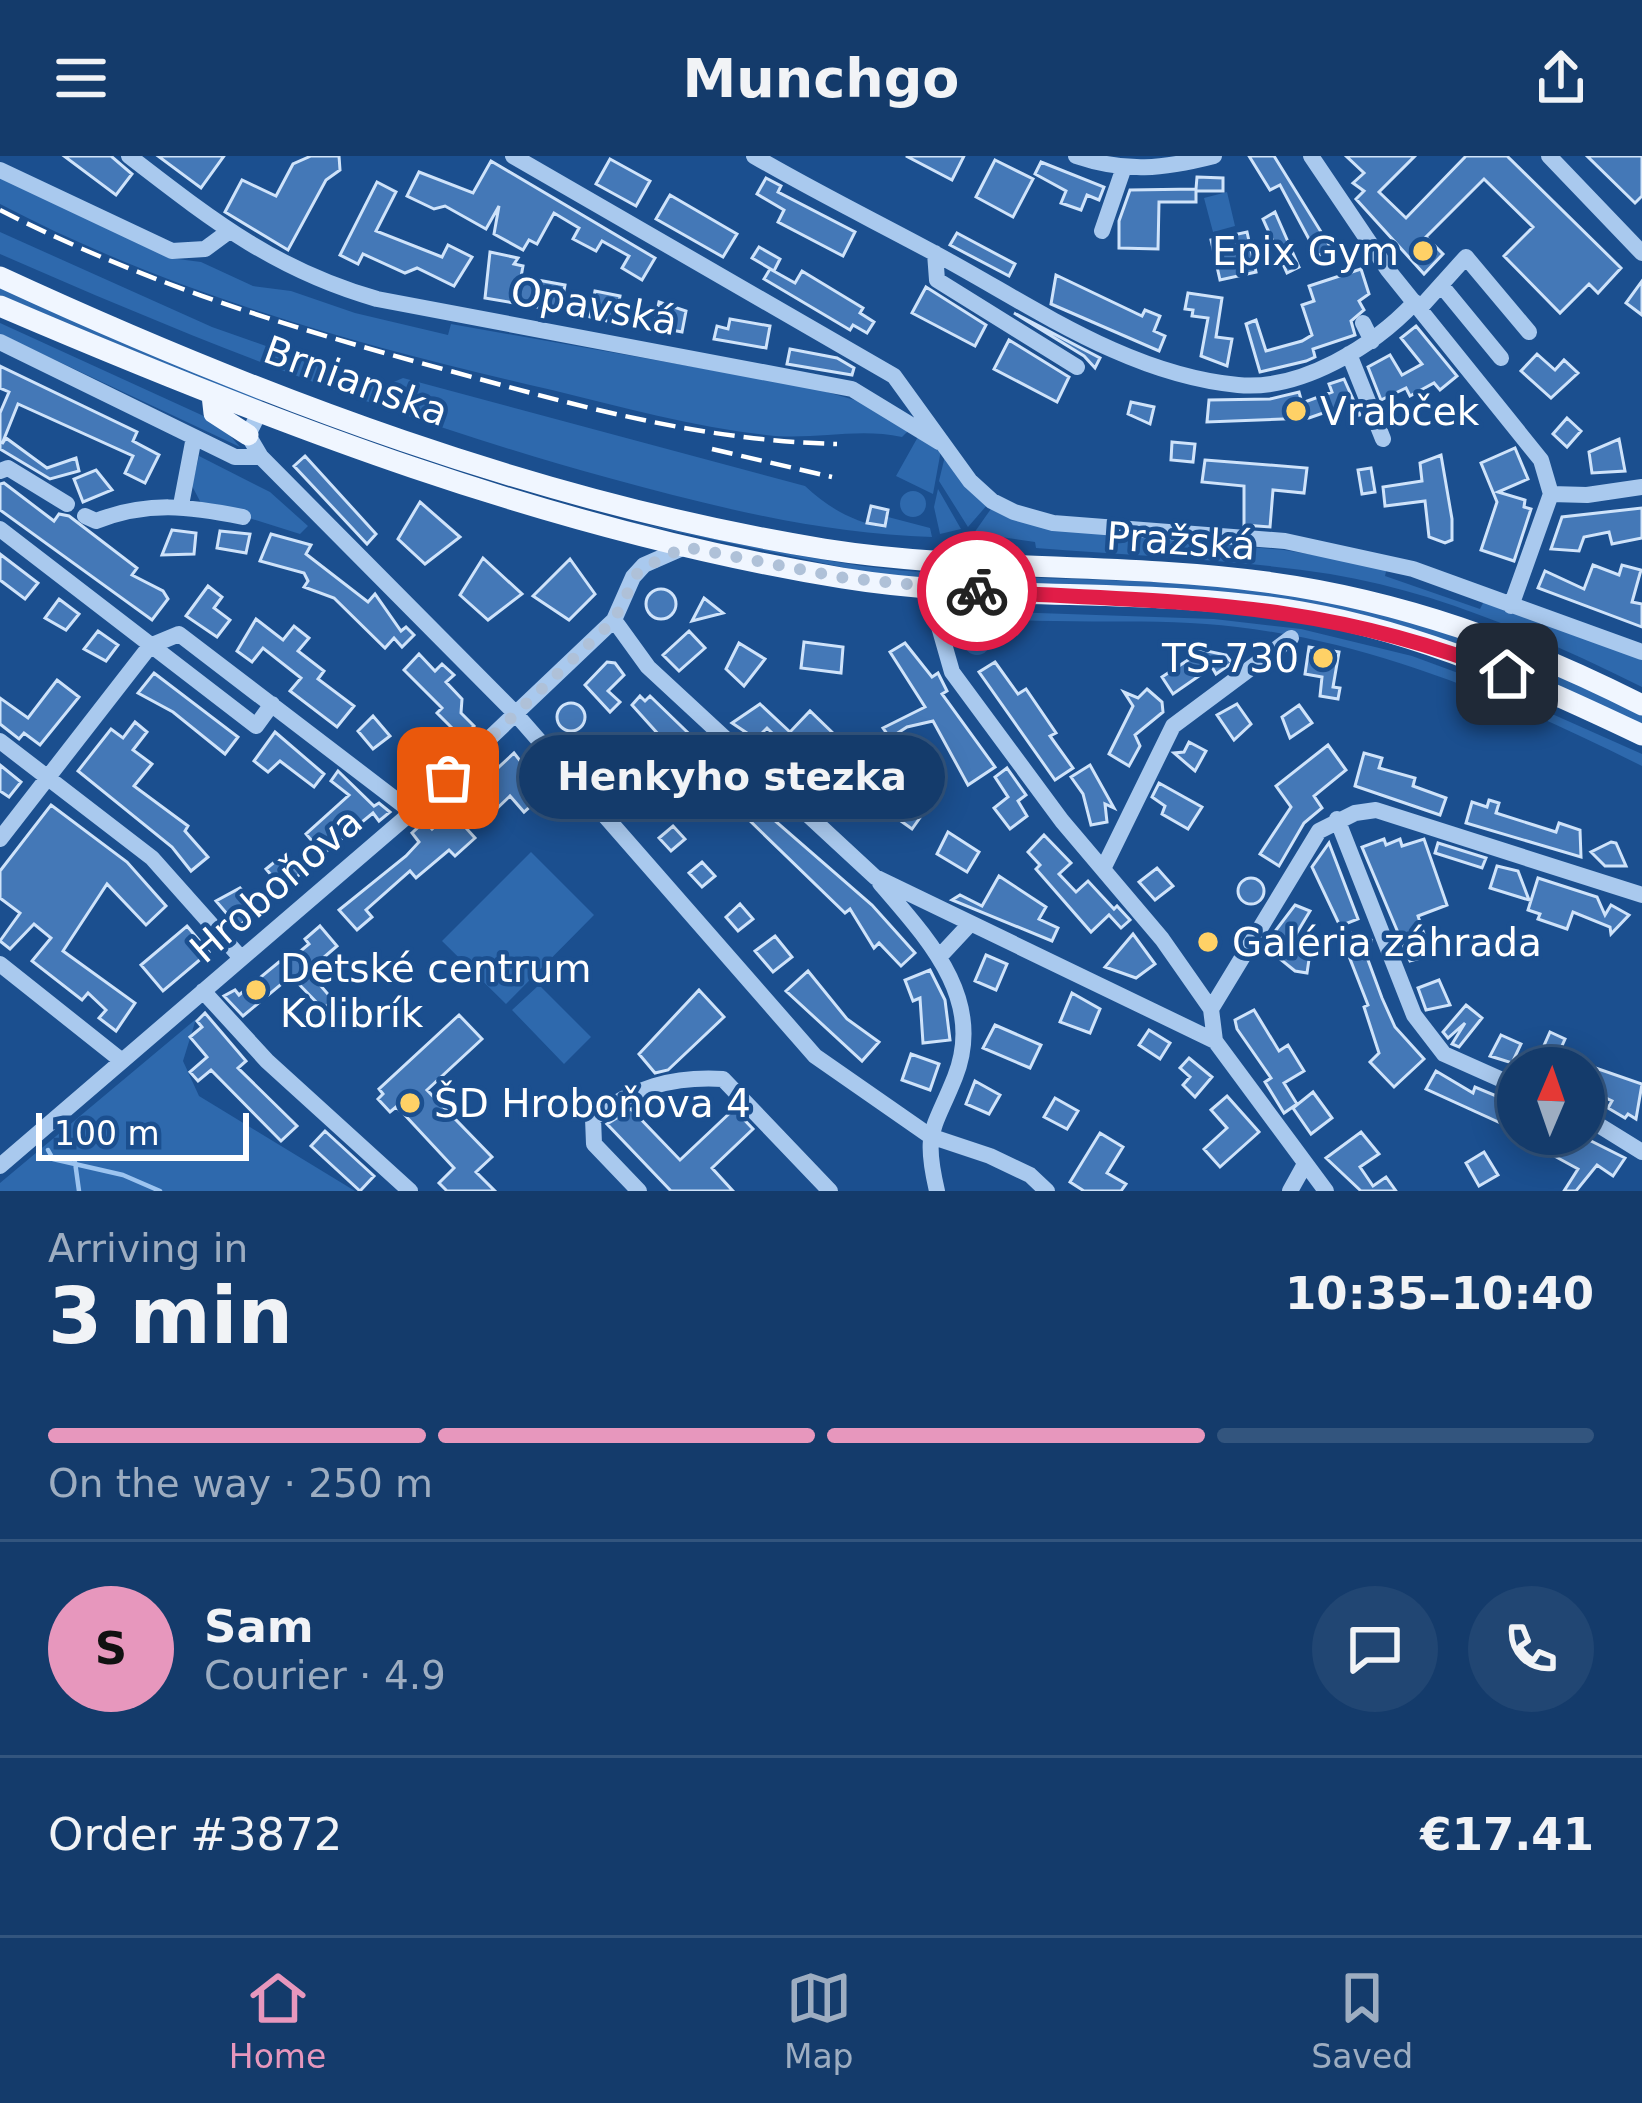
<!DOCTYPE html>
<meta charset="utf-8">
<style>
:root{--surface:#143b6b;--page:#214673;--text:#f1f3f6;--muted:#9dadc1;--line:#33557e;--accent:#e797bd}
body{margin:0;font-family:"DejaVu Sans",sans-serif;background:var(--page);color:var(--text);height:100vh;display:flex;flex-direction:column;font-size:45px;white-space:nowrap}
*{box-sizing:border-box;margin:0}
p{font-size:39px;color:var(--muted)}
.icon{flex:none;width:66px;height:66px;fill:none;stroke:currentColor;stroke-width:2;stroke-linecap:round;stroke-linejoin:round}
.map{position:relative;height:1035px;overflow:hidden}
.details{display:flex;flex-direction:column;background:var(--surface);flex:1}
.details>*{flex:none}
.needle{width:78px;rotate:2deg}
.tools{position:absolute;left:1497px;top:891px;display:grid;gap:24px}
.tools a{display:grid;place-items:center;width:108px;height:108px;border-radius:50%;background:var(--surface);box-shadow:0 6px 30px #0003,0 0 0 3px var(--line);font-size:60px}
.scale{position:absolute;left:36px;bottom:30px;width:213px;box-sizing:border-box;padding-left:12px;border:6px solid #fff;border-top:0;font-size:33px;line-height:42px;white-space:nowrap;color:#fff;-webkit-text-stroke:9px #1b4f8f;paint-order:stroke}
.pin{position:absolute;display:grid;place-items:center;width:102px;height:102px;color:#fff;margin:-51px;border-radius:24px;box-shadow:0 6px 18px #0006}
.courier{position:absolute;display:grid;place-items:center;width:120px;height:120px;margin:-60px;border:9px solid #e11d48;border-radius:50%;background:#fff;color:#222;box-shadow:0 3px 15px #0007}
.bubble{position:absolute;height:84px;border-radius:42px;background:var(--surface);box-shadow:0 6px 30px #0003,0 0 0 3px var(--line);font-size:39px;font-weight:800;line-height:84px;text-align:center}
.head em{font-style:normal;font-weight:800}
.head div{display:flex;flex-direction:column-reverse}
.head{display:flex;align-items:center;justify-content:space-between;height:204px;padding:0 48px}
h1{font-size:78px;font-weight:800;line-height:90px}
.bar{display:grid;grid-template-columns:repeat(4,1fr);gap:18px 12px;align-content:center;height:144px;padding:0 48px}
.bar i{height:15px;border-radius:9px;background:var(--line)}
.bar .current{background:var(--accent)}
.bar p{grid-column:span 4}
.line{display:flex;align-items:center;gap:30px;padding:0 48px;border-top:3px solid var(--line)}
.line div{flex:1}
.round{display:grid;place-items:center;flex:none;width:126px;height:126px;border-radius:63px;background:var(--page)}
header{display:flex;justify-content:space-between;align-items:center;height:156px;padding:0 48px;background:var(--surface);font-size:54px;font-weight:800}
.dock{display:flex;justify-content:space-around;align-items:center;height:168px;border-top:3px solid var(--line);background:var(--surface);font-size:33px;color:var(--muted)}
.dock a{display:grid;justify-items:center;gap:6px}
.dock .current{color:var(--accent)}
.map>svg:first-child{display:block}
.green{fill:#2e69ad}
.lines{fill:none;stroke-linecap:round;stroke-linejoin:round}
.stream{stroke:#9cc4f0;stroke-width:4.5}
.building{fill:#4478b7;stroke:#cfe3fa;stroke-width:3}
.minor{stroke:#a9c9ee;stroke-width:16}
.major{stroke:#f0f6ff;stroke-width:21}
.rail{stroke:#fff;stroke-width:4.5;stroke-dasharray:21 9;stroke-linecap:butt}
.done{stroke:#afc1d8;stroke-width:12;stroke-dasharray:0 21.6}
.route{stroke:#e11d48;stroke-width:15}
.poi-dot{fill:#ffd166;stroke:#1b4f8f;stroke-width:4.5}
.labels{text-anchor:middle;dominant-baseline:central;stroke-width:9;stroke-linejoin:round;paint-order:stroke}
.poi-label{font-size:39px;fill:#fff;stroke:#1b4f8f;text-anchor:start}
.street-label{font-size:39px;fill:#fff;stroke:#1b4f8f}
</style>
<header><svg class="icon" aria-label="menu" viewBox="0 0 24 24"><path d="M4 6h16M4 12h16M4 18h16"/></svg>Munchgo<svg class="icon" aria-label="share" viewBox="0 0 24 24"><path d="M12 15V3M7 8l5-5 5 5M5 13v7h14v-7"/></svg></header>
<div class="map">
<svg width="1642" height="1035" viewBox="0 0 1642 1035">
<rect width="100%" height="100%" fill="#1b4f8f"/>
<path class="green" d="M0,19L170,102L201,106L253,130L291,135L355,157L448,179L451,168L813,232L858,245L912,271L902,281C856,271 812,285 766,279C694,271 622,251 552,234C363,191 172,138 0,48Z
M1227,36L1235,70L1213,76L1204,42Z
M0,76L212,171L382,231L403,222L805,330C828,352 854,366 885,372L888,361L930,372L932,381C822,378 715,351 609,322C400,265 198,185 0,98Z
M0,131L266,242L259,247L0,139Z
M0,167L219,267L240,291L0,178Z
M919,279L941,294L933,338L896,320Z
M199,300L270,336L308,370L300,378L201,347L192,330Z
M945,300L988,348L968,371L939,325Z
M938,333L961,373L940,378L934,351Z
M900 348a13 13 0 1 1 26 0a13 13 0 1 1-26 0Z
M993,350L1065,374L1284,394L1387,411L1385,420L1480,453L1484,445L1642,503V531C1543,482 1440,436 1330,418C1233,403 1134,400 1036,392L1035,386L974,377Z
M612,362C695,378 778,398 862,410C992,427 1124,419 1254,433C1390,448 1520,498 1642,559V570L1418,476L869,417Z
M926,453L1214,463L1301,473L1412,500L1469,521L1642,598V610C1512,546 1383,488 1237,471C1137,458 1023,475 926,453Z
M964 486a13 13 0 1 1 26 0a13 13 0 1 1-26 0Z
M531,696L594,759L506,848L442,785Z
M539,829L591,881L564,908L512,854Z
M196,863L183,905L199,940L355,1035H0V1027Z"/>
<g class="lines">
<path class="stream" d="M48,994L53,1003L123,1019L160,1035
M75,1006L79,1035"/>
</g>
<path class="building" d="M64,0H111L132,18L116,39Z
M158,0H224L201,32Z
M311,0H339L340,14L326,24L288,94L225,56L242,24L276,40L293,8Z
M906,0H964L952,24Z
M1249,0H1274L1331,92L1318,100L1280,29L1270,34Z
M1346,0H1415L1379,36L1406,62L1466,0H1507L1621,112L1598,137L1589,128L1560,157L1504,100L1533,71L1484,23L1426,81L1443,98L1424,118L1356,43L1364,35L1353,27L1364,17Z
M1587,0H1642V40L1635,47Z
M610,3L650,25L636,50L596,28Z
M995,4L1033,23L1013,61L976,41Z
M491,5L655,102L642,124L622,112L629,100L602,85L596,95L573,83L579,72L554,57L537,88L529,84L523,94L494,78L499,50L486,73L445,50L434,53L407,40L419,16L473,37Z
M1041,6L1104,31L1099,44L1087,39L1081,54L1061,47L1066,35L1035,18Z
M1197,21L1223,22V35H1196V46H1159L1158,93L1119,92V65L1130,34L1196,33Z
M766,22L781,30L778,36L855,76L843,100L778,66L784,54L757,38Z
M377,26L396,36L376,75L442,101L448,89L472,101L454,130L417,112L405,117L363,98L358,108L340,99Z
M670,39L737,78L723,101L656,63Z
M1275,56L1299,111L1287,117L1263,63Z
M1247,76L1256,116L1220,124L1211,84Z
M957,77L1015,108L1009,120L950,89Z
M759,91L780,103L774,115L752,102Z
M490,96L518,102L514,108L523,110L521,121L565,129L560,155L485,142Z
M770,113L795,127L802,115L863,152L860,157L874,166L867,177L853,169L850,174L764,123Z
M1361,113L1369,138L1359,145L1364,154L1351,165L1355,179L1313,193L1315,201L1306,205L1260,216L1246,168L1256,164L1266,195L1302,185L1312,179L1302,149L1314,145L1309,130Z
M1056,119L1142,160L1145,154L1160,160L1154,175L1165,180L1159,195L1051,148Z
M1642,125V159L1626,147Z
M926,131L986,169L975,190L912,157Z
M595,135L620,140L615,167L590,161Z
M1188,137L1222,142L1216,181L1232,183L1227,210L1201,200L1208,162L1192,160L1193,154L1185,153Z
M659,146L686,155L682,176L661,172L662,166L655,165Z
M1014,157L1100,202L1095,212L1084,200Z
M730,163L770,170L766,192L714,183L717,170L728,173Z
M1416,170L1457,220L1440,234L1434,227L1410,240L1406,232L1381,244L1368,211L1390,199L1402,219L1422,208L1401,182Z
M1009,184L1069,221L1057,246L994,213Z
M790,193L837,202L854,212L852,219L787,208Z
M1537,198L1555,214L1564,204L1578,217L1551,242L1521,215Z
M0,210L137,276L133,285L159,299L145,327L125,317L133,300L18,248L2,288L6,282L47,312L76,302L79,315L50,323L0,293V257L9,236L0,232Z
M1344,223L1360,259L1350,261L1346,249L1309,262L1207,266L1209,244L1270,243L1299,236L1302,247L1332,236L1329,228Z
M1131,246L1154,251L1150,268L1128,258Z
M1567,262L1581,275L1567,291L1553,278Z
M1619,283L1625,315L1592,317L1589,296Z
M1172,286L1195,288L1193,306L1171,304Z
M1515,292L1528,323L1498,336L1525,344L1524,351L1531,353L1514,405L1481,394L1497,346L1481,307Z
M1441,299L1452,363V384L1445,387L1429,381L1425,345L1385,350L1383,331L1422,325L1420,307Z
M305,300L376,378L367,388L294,310Z
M1205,304L1307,312L1304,337L1273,334L1270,371L1244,369V330L1202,326Z
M1371,312L1375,336L1362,338L1358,314Z
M96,314L112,334L83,346L74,323Z
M4,327L54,365L59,358L69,360L137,412L132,419L163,435L168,443L152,464L0,354V328Z
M420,346L460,381L425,408L398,383Z
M871,350L888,354L885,370L867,367Z
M1642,352V382L1612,388L1609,376L1584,381L1579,395L1551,393L1562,361Z
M172,374L196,377L194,398L162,399Z
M220,375L250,378L246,397L217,392Z
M271,378L311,389L306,398L368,446L375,438L401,475L406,471L414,479L402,491L394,482L385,492L334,442L304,431L308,425L304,417L260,405Z
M0,398L38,427L25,443L0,424Z
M483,402L522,438L488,464L460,439Z
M570,403L595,438L569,464L533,440Z
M1593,409L1619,419L1622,409L1641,414L1632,446L1642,448V471L1538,432L1545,415L1584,433Z
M208,430L222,441L214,452L230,464L217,481L186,460Z
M646 448a15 15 0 1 1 30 0a15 15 0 1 1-30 0Z
M704,442L723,457L692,465Z
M59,443L79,458L66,474L45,462Z
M256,463L283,484L294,470L309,482L298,495L324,515L318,523L354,550L337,571L290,535L301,522L263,492L252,506L237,495Z
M98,475L118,489L106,505L84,493Z
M689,475L705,492L679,515L663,499Z
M804,486L843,491L841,517L801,512Z
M739,487L765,503L744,530L726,513Z
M905,487L932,521L938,517L947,535L942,538L995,611L968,629L933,565L907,571L890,582L883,572L925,551L890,496Z
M1309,491L1339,496L1333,531L1340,532L1338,543L1320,540L1322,521L1305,518Z
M1193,492L1226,499L1232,507L1216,518L1212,511L1173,538L1162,521L1191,502Z
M419,498L435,515L442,508L454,519L446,526L462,543L461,557L474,570L432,612L424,603L453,573L437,557L442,552L404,514Z
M607,506L615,507L624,519L608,535L620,546L610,556L585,529Z
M995,506L1018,538L1026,533L1056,577L1050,580L1073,612L1055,624L979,516Z
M154,517L238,581L225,598L173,556L138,537Z
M57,524L79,541L40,589L24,577L19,583L0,568V542L28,562Z
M1147,533L1162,546L1163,556L1135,579L1140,590L1129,610L1109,598L1133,550L1124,536L1138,542Z
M640,540L645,545L650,540L743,630L749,623L761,634L754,641L777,661L774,664L872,749L915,797L901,810L879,787L874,792L850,753L845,757L747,662L705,634L693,616L701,608L684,592L677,599L632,549Z
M557 561a14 14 0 1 1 28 0a14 14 0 1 1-28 0Z
M760,548L790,576L810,555L837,581L813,606L805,598L800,604L767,572L756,583L732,567Z
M1237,548L1251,568L1234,584L1217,559Z
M1299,549L1312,567L1290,582L1282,561Z
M373,560L390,580L373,593L358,575Z
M135,566L147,576L133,594L152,608L134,630L188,670L185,675L208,701L191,715L172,691L78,615L111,573L123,582Z
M275,576L324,618L314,631L280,605L268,616L254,605Z
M604,584L635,623L648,612L661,628L633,652L617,634L610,640L594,622L599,618L587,597Z
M1189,586L1206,595L1195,615L1174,597L1184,596Z
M1328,589L1346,614L1314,640L1322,652L1304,667L1279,710L1260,698L1291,651L1276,630Z
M859,594L888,620L864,648L835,623Z
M514,597L543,634L533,648L524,656L510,640L486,663L479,656L466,672L475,682L455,700L449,694L416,722L410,715L366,754L372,761L357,774L339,754L406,700L419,686L412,677L425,665L432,673Z
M1364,597L1382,602L1379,612L1415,622L1413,630L1446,642L1440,659L1355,630Z
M0,609L21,626L9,641L0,635Z
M1090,609L1114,652L1105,648L1107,666L1091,669L1083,638L1071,621Z
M1007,612L1026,639L1018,645L1027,660L1010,673L994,652L1008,641L995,621Z
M338,615L374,650L379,647L390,656L379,665L373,657L323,698L306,678L349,639L331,625Z
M901,615L930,641L916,651L924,656L912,673L894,660L907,640L891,629Z
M1159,627L1202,651L1188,673L1162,658L1165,650L1152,641Z
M1489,644L1499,647L1496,657L1556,676L1559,667L1580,674L1581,701L1466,667L1472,646L1487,651Z
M51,649L127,706L166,750L146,769L107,728L63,795L135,847L116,875L99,862L106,854L88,837L82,844L32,805L51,782L34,768L10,793L0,785L20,757L0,742V715Z
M673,670L685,683L671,695L659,682Z
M948,676L979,696L967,716L937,698Z
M1044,679L1071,707L1059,718L1076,736L1088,725L1114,753L1117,750L1130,764L1121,772L1109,759L1091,776L1036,713L1040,709L1028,696Z
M1384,683L1386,689L1400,683L1402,690L1424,683L1447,749L1418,760L1431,799L1410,805L1362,691Z
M1611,686L1616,687L1626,710H1605L1591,696Z
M1329,687L1358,763L1340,770L1312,711Z
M1438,687L1486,702L1482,712L1435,697Z
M283,699L300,718L283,733L266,713Z
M702,706L715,720L702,731L689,717Z
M1497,710L1518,715L1529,744L1490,732Z
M1157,712L1173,730L1155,744L1139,726Z
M999,720L1046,751L1039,763L1058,772L1052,785L952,744L960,739L982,750Z
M1238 735a13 13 0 1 1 26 0a13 13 0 1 1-26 0Z
M1538,722L1597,741L1605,759L1611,749L1629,759L1611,778L1610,771L1573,756L1567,773L1538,763L1540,758L1528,754Z
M240,732L258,754L238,771L216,745Z
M740,748L753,763L738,775L726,761Z
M1295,749L1310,755L1295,780L1311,790L1307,817L1295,815L1264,790Z
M187,770L209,796L163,835L141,809Z
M320,770L337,790L308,815L333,844L323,853L291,820L243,860L224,840L235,834L239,839L279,806L285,808L309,788L305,783Z
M1352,777L1371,784L1368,804L1382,842L1395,871L1424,903L1394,931L1370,906L1379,897L1364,851L1368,849L1345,790Z
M1133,778L1155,808L1136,822L1105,811Z
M775,780L792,801L773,816L755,795Z
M986,799L1007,808L996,834L975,825Z
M930,814L945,844L950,884L923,887L920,842L913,845L905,824Z
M808,815L847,863L879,886L862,905L786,835Z
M1439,824L1450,849L1426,854L1418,832Z
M699,834L724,861L668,914L655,917L639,898Z
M1072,837L1100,853L1090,877L1060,866Z
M1466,849L1482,862L1459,891L1452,888L1465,867L1448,882L1443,876Z
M1254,854L1279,895L1288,889L1304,915L1284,927L1297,948L1284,957L1265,926L1271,922L1237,873L1235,864Z
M205,857L246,905L238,912L297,970L281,985L211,914L198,925L190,916L207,901L190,881L202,871L197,865Z
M459,859L482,883L427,934L492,1001L476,1016L495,1035H447L439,1027L454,1012L402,956L396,951L390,956L378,943L383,938L379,933Z
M995,869L1041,889L1030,912L983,892Z
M1149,874L1170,887L1160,903L1139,889Z
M1550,876L1565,883L1552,912H1534Z
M1501,879L1521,888L1512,907L1490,900Z
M911,898L939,908L930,934L902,924Z
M1189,902L1212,921L1195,941L1183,929L1190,921L1180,912Z
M1584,908L1642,928L1636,963L1628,958L1625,962L1608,952L1612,945L1587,933Z
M1436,915L1473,937L1475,931L1518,949V975L1426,933Z
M975,925L1000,939L989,958L966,948Z
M1313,936L1332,962L1311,978L1293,952Z
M1227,940L1259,976L1220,1011L1204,993L1227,972L1211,954Z
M1055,942L1078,955L1067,973L1044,961Z
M631,953L680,1004L734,953L753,973L712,1012L733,1035H671L607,968Z
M325,975L374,1020L360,1035L311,990Z
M1361,976L1379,998L1360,1011L1373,1030L1386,1021L1396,1035H1361L1326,1002Z
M1100,977L1123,991L1107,1017L1126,1028L1121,1035H1084L1070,1026Z
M1556,978H1577L1625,1002L1613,1020L1597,1009L1576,1035H1564L1578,1013L1547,996Z
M1484,996L1498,1019L1479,1030L1466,1007Z"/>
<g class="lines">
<path class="minor" d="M129,0C212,64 275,114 377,143L852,233L939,286
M513,0L894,220L970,325L992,345L1014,356L1053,367L1285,385L1413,413L1642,496
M754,0C817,37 883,69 947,104C1038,154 1131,219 1238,229C1301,235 1374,190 1415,146
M1076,0C1126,17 1163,13 1214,0
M1311,0L1388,114L1541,304L1551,338L1511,450
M1549,0L1642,97
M0,14L172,95L205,93L228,76
M1102,75L1123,14
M935,97L937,124L1077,211
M1441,129L1501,202
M1420,152L1466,101L1529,176
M1363,167L1372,185
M0,186L235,301H261
M1349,198L1383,283
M259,257L248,279L261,301L514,556L815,900L930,980L990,1000L1030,1019L1047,1035
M0,315L8,312L67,348
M1551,338L1587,339L1642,331
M181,349L194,281
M85,360L96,365C148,345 189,350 243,361
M0,373L256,570L272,548
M614,464L648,511L875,721L1215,885
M938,467L952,516L1062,665L1162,783L1211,853L1215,885L1326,1035
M0,585L152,702L241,802
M1337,663L1414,859L1444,898L1518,931
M0,683L150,490L179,478L412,656
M1103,713L1173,570L1291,482
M880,727C927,782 986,843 955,921C933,976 923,975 937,1035
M941,799L969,769
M0,808L122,905
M203,835L267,905L410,1035
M1211,853L1319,675L1355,657L1376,654L1642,739
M1584,960L1642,996
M0,1010L412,656L614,464L633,421L644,409L685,391
M639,1035L594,988L593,962C633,932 672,920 723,923L830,1035
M1290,1035L1305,1008"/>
<path class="major" d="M0,121C260,241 540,347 824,393C970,416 1119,406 1266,426C1400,444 1522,488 1642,549
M0,150C271,266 549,374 842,422C994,447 1150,430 1302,456C1422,477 1533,527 1642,579
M212,239L214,257L248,279"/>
<path class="rail" d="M0,54C145,128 297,174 454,216C581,251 704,285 837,288
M712,293L832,321"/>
</g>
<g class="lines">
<path class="done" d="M448,622L614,464L639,414L685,391L845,422L977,435"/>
<path class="route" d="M977,435C1174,447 1318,442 1507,518"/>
</g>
<g class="poi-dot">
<circle cx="1423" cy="95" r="12"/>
<circle cx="1296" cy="255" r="12"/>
<circle cx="1323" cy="502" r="12"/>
<circle cx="1208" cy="786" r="12"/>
<circle cx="256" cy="834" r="12"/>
<circle cx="410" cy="947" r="12"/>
</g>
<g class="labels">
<g class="poi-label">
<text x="1399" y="95" text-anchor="end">Epix Gym</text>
<text x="1320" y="255">Vrabček</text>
<text x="1299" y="502" text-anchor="end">TS-730</text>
<text x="1232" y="786">Galéria záhrada</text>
<text x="280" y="812">Detské centrum<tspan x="280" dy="45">Kolibrík</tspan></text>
<text x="434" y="947">ŠD Hroboňova 4</text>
</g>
<g class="street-label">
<text transform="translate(594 150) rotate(11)">Opavská</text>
<text transform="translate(356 225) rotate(20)">Brnianska</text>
<text transform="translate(1181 385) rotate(4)">Pražská</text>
<text transform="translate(276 729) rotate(-41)">Hroboňova</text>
</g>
</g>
</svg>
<div class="tools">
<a><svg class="needle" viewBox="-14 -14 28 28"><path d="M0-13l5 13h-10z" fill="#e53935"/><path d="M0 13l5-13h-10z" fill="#9dadc1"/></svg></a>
</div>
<div class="scale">100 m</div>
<div class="pin" style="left:448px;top:622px;background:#ea580c"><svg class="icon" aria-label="bag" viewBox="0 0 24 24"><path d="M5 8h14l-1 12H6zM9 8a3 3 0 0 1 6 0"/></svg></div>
<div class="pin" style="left:1507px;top:518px;background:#1f2937"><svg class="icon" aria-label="home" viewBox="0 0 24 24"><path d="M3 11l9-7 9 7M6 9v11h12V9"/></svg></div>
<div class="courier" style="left:977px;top:435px"><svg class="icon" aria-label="bike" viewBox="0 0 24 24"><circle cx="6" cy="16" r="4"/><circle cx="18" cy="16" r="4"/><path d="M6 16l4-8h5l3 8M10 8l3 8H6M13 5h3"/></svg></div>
<div class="bubble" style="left:519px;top:579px;width:426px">Henkyho stezka</div>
</div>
<section class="details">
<div class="head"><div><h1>3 min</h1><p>Arriving in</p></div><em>10:35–10:40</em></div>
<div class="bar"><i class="current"></i><i class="current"></i><i class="current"></i><i></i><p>On the way · 250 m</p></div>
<div class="line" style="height:216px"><b class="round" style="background:var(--accent);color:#111">S</b><div><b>Sam</b><p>Courier · 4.9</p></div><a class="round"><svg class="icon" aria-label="chat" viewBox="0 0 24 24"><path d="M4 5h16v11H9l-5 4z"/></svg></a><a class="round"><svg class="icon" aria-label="phone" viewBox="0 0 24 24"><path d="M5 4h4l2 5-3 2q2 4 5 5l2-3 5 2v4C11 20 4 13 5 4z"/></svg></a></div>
<div class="line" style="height:156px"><div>Order #3872</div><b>€17.41</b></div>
</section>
<nav class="dock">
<a class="current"><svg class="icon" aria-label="home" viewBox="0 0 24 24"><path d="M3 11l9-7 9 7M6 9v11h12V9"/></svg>Home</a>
<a><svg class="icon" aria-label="map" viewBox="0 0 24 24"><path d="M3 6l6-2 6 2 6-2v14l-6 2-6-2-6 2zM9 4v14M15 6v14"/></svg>Map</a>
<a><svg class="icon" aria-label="saved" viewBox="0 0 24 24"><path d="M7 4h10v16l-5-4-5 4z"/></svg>Saved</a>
</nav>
